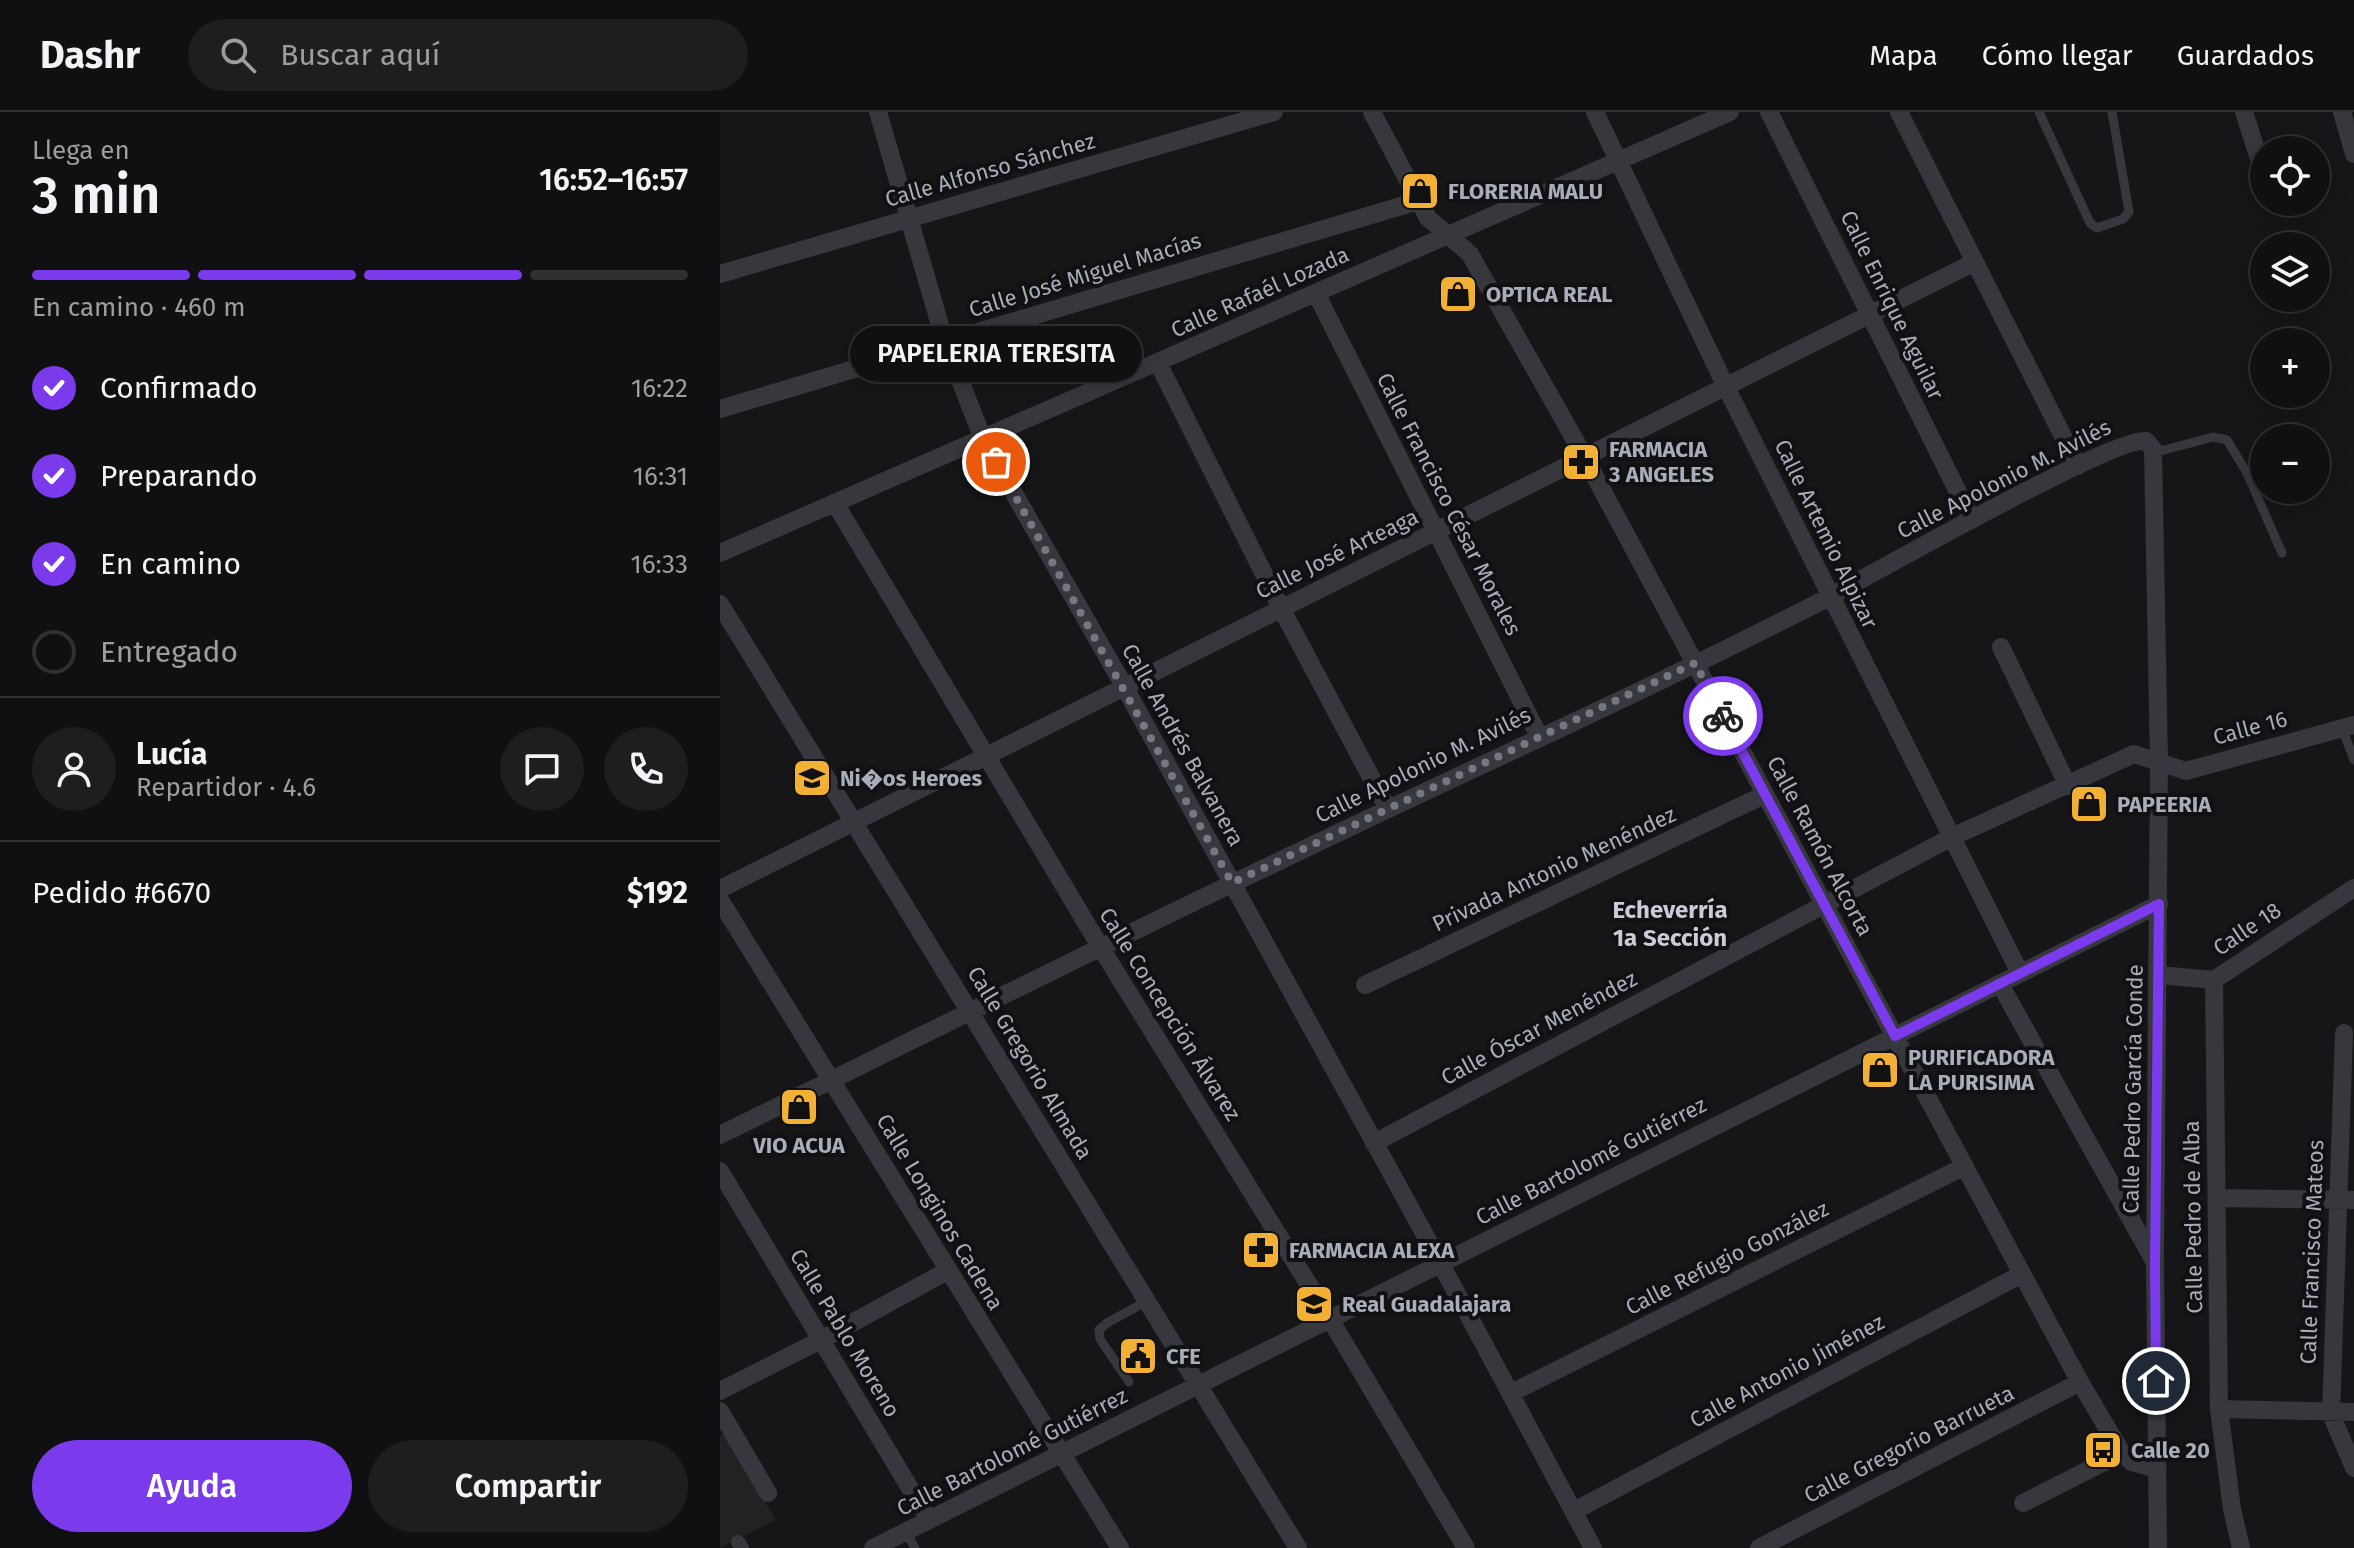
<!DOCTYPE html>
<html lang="es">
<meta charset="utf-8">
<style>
:root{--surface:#101012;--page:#1e1e20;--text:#f1f3f6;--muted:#9c9d9f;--line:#303032;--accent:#7c3aed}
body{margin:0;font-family:"Fira Sans",sans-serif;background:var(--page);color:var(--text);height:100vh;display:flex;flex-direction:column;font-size:30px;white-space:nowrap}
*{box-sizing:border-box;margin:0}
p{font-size:26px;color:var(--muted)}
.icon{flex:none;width:44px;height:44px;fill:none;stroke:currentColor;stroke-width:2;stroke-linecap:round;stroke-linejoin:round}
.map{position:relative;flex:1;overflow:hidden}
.drawer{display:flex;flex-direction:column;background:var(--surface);width:720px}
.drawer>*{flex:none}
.fabs{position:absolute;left:1530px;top:24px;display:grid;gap:16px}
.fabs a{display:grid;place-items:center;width:80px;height:80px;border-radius:50%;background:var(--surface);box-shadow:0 4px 20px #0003,0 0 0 2px var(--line);font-size:40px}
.pin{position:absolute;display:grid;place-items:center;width:68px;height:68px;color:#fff;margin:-34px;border:4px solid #fff;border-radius:50%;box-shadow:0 2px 8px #0007}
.courier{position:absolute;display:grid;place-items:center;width:80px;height:80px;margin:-40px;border:6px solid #7c3aed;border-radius:50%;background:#fff;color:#222;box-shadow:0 2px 10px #0007}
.bubble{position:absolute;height:56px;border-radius:28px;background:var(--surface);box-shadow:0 4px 20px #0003,0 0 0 2px var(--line);font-size:26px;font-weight:600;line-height:56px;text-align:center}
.head em{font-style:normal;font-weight:600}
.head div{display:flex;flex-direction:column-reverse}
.head{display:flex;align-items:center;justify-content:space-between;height:136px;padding:0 32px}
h1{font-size:52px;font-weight:600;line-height:60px}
.bar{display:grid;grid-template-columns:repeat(4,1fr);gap:12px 8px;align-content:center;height:96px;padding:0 32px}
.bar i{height:10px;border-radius:6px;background:var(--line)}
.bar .selected{background:var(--accent)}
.bar p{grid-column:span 4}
.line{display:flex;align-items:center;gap:20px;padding:0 32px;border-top:2px solid var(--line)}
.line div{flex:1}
.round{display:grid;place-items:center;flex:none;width:84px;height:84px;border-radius:42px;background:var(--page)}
ol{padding:0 32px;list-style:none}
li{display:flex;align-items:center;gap:24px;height:88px}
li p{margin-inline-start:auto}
li .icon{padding:8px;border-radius:50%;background:var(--accent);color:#fff;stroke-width:4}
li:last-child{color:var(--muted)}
li i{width:44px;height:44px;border:4px solid var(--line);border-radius:50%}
.cta{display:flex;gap:16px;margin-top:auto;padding:16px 32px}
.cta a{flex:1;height:92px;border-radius:48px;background:var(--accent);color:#fff;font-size:32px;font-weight:600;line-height:92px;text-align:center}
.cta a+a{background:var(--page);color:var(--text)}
header{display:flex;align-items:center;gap:48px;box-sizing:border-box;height:112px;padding:0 40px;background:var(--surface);border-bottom:2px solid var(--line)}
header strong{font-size:38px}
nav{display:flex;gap:44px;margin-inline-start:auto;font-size:28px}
.search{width:560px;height:72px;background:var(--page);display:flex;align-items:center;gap:20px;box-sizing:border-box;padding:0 28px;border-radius:44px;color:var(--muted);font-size:30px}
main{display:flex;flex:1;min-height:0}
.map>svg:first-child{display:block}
.built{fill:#222225}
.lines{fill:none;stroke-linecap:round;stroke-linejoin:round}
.service{stroke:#37383d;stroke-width:9}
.pedestrian{stroke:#37383d;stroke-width:14}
.minor{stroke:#37383d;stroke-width:18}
.done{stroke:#757880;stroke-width:8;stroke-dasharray:0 14.4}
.route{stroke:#7c3aed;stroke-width:10}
.labels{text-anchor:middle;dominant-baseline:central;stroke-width:8;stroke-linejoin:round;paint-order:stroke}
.street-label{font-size:22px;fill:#a8adb8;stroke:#111113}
.poi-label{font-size:22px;font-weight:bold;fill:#a8adb8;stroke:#111113;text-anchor:start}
.neighbourhood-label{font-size:24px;font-weight:bold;fill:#c9ccd4;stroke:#111113}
</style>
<header>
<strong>Dashr</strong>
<div class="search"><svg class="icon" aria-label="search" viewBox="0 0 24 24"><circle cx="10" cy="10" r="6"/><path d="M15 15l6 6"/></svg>Buscar aquí</div>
<nav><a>Mapa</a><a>Cómo llegar</a><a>Guardados</a></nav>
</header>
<main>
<section class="drawer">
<div class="head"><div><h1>3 min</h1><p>Llega en</p></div><em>16:52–16:57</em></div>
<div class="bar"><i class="selected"></i><i class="selected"></i><i class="selected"></i><i></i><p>En camino · 460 m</p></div>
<ol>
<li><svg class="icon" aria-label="check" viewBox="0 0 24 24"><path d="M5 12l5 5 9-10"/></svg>Confirmado<p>16:22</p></li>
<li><svg class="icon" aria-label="check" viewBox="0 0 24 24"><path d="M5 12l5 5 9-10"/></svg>Preparando<p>16:31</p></li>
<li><svg class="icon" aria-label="check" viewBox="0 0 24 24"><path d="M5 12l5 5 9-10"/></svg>En camino<p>16:33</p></li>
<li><i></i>Entregado</li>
</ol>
<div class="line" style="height:144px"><a class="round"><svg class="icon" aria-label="person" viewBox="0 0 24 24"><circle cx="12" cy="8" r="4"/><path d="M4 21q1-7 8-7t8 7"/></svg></a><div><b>Lucía</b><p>Repartidor · 4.6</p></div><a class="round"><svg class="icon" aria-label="chat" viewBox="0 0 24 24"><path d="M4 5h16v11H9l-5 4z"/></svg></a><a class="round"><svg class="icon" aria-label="phone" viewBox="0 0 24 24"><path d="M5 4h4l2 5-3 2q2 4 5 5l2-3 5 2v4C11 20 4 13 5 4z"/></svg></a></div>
<div class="line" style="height:104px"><div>Pedido #6670</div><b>$192</b></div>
<div class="cta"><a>Ayuda</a><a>Compartir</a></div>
</section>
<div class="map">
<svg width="1634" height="1436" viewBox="0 0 1634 1436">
<rect width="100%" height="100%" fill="#161618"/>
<path class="built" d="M4,1322L56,1408L0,1436V1324Z"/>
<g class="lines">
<path class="service" d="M1319,0L1370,111L1377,116L1403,107L1409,100L1392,0
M1433,341L1493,325L1507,328L1527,361L1562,441
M1622,616L1634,648
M409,1270L380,1227L379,1218L387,1211L427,1189
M186,1420L195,1436"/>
<path class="pedestrian" d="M18,1430L22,1436"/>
<path class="minor" d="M158,0L225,230L263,327L404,574L721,1152L873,1436
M652,0L708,106L750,142L865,346L1360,1270L1402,1341L1412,1350L1437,1357
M875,0L1006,275L1300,861
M1049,0L1252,408
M1179,0L1358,354
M1524,0L1541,53
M1622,0L1634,42
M0,162L554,0
M596,181L819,624
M438,251L561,496L668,697
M0,297L698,89
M115,391L381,836L610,1207L746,1436
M0,441L1010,0
M0,492L578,1436
M1281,535L1348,674
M0,777L1255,150
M0,788L400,1436
M1439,863L1494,868L1634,776
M1494,868L1499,1297L1512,1397L1521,1436
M1280,872L1434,1149
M645,873L1044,683
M1624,921L1611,1302L1634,1356
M0,1023C198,926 396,826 595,732C768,649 943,571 1113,483C1158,459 1395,324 1426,329L1433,337L1439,650L1435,1151L1438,1436
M654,1031L1232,725L1414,642L1466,659L1634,613
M0,1059L209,1408
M1497,1086L1634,1088
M0,1279L101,1228L227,1159
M791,1281L1245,1054
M1499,1297L1634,1300
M0,1299L48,1381
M1303,1391L1402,1341
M854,1399L1302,1162
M153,1436L1439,792
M1039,1436L1360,1270"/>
</g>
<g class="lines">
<path class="done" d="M276,350L512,771L975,551L1003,604"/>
<path class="route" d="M1003,604L1175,924L1439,792L1435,1151L1436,1269"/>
</g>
<defs>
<symbol id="shop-square" viewBox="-11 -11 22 22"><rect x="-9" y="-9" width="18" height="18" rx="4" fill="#f2b134" stroke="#111113"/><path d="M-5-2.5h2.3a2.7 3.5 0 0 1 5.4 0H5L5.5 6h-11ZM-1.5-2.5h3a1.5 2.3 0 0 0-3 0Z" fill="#111"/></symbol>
<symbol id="pharmacy-square" viewBox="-11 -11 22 22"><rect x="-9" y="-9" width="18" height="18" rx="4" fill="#f2b134" stroke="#111113"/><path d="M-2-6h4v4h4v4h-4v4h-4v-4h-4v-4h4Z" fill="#111"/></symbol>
<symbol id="school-square" viewBox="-11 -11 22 22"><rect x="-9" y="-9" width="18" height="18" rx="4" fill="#f2b134" stroke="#111113"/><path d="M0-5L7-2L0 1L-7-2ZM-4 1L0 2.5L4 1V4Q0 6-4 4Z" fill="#111"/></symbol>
<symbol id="civic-square" viewBox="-11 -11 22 22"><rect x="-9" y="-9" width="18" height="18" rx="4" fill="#f2b134" stroke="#111113"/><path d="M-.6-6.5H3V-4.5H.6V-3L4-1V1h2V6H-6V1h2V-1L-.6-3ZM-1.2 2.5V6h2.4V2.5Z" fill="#111"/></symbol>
<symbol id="bus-square" viewBox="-11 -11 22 22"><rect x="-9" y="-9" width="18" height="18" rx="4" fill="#f2b134" stroke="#111113"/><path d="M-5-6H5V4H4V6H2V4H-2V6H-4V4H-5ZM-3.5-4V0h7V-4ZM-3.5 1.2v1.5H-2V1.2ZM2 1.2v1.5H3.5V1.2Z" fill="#111"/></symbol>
</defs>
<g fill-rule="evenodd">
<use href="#shop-square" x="678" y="57" width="44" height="44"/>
<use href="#shop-square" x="716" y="160" width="44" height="44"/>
<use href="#pharmacy-square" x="839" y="328" width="44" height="44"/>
<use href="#school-square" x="70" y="644" width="44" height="44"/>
<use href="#shop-square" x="1347" y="670" width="44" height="44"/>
<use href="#shop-square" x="1138" y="936" width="44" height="44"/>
<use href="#shop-square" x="57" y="973" width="44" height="44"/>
<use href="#pharmacy-square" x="519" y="1116" width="44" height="44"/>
<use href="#school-square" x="572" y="1170" width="44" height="44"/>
<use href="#civic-square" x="396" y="1222" width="44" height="44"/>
<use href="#bus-square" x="1361" y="1316" width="44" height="44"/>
</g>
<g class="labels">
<g class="street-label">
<text transform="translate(270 58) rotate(-16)">Calle Alfonso Sánchez</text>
<text transform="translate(365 163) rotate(-17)">Calle José Miguel Macías</text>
<text transform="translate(540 180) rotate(-24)">Calle Rafaél Lozada</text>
<text transform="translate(1172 193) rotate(64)">Calle Enrique Aguilar</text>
<text transform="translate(1284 367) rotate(-27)">Calle Apolonio M. Avilés</text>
<text transform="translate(729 392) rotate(63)">Calle Francisco César Morales</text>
<text transform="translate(1106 422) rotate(64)">Calle Artemio Alpizar</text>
<text transform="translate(617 442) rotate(-26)">Calle José Arteaga</text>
<text transform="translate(1530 616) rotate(-15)">Calle 16</text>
<text transform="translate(463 633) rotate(61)">Calle Andrés Balvanera</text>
<text transform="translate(703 653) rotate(-26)">Calle Apolonio M. Avilés</text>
<text transform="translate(1100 734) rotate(62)">Calle Ramón Alcorta</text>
<text transform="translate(834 757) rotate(-25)">Privada Antonio Menéndez</text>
<text transform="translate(1527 817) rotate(-34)">Calle 18</text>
<text transform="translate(450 902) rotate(58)">Calle Concepción Álvarez</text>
<text transform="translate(819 916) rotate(-28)">Calle Óscar Menéndez</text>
<text transform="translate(310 951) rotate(59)">Calle Gregorio Almada</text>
<text transform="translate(1413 977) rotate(-89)">Calle Pedro García Conde</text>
<text transform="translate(871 1049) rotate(-27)">Calle Bartolomé Gutiérrez</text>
<text transform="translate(220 1100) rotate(59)">Calle Longinos Cadena</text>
<text transform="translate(1473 1105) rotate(-91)">Calle Pedro de Alba</text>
<text transform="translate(1592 1140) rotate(-88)">Calle Francisco Mateos</text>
<text transform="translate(1007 1146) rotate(-27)">Calle Refugio González</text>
<text transform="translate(125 1221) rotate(59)">Calle Pablo Moreno</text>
<text transform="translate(1067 1259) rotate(-28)">Calle Antonio Jiménez</text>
<text transform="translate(1189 1332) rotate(-27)">Calle Gregorio Barrueta</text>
<text transform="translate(292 1340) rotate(-27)">Calle Bartolomé Gutiérrez</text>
</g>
<g class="poi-label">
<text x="728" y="79">FLORERIA MALU</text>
<text x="766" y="182">OPTICA REAL</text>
<text x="889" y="337">FARMACIA<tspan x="889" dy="25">3 ANGELES</tspan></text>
<text x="120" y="666">Ni�os Heroes</text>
<text x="1397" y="692">PAPEERIA</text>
<text x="1188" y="945">PURIFICADORA<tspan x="1188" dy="25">LA PURISIMA</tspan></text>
<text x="79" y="1033" text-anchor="middle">VIO ACUA</text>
<text x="569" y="1138">FARMACIA ALEXA</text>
<text x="622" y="1192">Real Guadalajara</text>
<text x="446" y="1244">CFE</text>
<text x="1411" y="1338">Calle 20</text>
</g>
<g class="neighbourhood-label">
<text x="950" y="798">Echeverría<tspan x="950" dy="28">1a Sección</tspan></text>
</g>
</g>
</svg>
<div class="fabs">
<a><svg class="icon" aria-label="locate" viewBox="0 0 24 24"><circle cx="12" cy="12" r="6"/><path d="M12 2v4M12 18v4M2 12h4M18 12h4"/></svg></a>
<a><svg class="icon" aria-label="layers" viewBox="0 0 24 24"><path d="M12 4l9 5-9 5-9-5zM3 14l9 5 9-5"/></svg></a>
<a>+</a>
<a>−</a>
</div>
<div class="pin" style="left:276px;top:350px;background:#ea580c"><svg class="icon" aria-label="bag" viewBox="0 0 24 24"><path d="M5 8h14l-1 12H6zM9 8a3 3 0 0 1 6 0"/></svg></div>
<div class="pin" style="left:1436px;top:1269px;background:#1f2937"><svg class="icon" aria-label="home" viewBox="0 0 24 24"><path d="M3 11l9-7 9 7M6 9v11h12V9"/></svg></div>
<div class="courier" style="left:1003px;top:604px"><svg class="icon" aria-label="bike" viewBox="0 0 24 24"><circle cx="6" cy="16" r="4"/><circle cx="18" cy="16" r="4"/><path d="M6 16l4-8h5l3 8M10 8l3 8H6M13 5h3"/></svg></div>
<div class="bubble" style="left:130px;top:214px;width:292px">PAPELERIA TERESITA</div>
</div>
</main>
